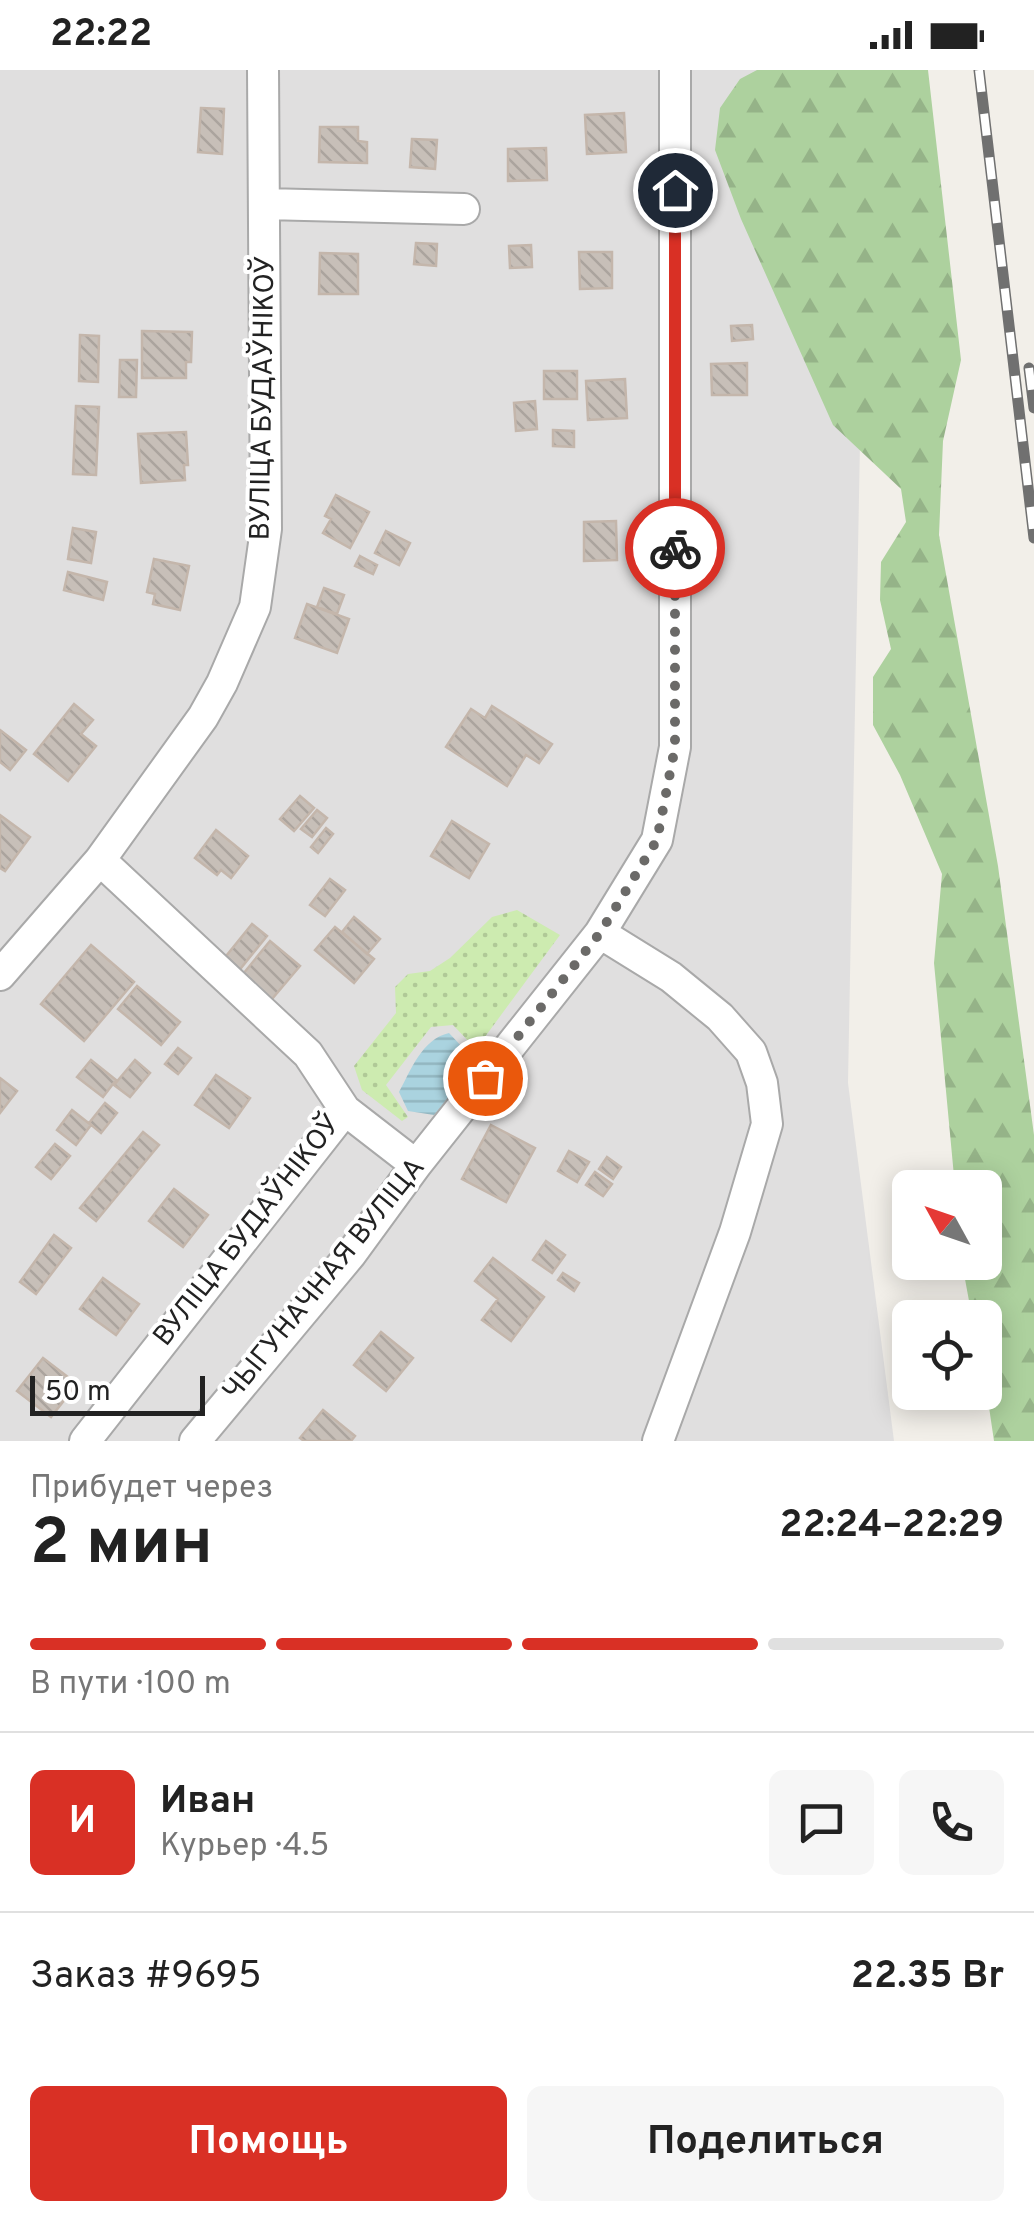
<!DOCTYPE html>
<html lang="ru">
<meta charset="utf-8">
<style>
:root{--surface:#fff;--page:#f6f6f6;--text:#222;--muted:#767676;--line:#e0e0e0;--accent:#d93025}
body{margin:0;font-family:Overpass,sans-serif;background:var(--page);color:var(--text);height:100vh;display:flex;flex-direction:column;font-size:38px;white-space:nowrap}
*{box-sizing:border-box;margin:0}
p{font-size:32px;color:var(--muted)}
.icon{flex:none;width:55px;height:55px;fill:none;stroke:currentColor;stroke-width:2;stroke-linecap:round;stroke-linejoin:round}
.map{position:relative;height:1371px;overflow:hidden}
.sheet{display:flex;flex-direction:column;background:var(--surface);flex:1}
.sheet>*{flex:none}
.needle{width:65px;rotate:310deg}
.controls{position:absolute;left:892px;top:1100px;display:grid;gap:20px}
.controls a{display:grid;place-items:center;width:110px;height:110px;border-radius:15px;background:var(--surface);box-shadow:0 5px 25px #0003;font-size:50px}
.scale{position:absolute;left:30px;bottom:25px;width:175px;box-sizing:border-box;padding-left:10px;border:5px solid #222;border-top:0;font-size:28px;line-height:35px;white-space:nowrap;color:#222;-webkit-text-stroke:8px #fff;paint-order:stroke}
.pin{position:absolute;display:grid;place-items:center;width:85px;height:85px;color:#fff;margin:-42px;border:5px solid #fff;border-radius:50%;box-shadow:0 2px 10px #0007}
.courier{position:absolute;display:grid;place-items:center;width:100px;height:100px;margin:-50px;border:8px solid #d93025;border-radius:50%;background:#fff;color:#222;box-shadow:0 2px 12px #0007}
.head em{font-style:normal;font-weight:700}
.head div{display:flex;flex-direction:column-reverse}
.head{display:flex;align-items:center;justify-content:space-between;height:170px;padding:0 30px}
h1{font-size:65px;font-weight:700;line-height:75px}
.bar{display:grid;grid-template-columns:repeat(4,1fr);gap:15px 10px;align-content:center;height:120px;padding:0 30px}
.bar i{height:12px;border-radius:8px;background:var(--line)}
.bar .active{background:var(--accent)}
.bar p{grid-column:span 4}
.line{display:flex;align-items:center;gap:25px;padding:0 30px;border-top:2px solid var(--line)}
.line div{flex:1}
.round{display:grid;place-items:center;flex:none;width:105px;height:105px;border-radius:15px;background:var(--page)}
.cta{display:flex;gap:20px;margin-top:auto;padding:20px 30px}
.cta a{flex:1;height:115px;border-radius:15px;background:var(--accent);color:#fff;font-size:40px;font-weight:700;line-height:115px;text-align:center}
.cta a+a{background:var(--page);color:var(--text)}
.status{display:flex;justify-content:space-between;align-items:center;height:70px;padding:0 50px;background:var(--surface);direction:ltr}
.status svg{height:28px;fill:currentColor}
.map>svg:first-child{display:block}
.residential{fill:#e0dfdf}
.grass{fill:url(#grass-dots)}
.forest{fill:url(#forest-firs)}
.water{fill:url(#water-rules)}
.building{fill:url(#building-back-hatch);stroke:#c4b6ab;stroke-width:2.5}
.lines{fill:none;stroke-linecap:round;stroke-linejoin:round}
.minor-casing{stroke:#a9a9a9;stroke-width:34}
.minor{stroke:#fff;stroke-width:30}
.rail-casing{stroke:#707070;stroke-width:11}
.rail{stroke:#fff;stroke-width:8;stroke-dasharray:22;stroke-linecap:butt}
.done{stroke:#6b6a68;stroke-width:10;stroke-dasharray:0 18}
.route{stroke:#d93025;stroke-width:12}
.labels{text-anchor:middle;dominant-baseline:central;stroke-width:8;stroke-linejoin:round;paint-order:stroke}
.street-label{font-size:28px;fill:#222;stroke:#fff}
</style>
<div class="status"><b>22:22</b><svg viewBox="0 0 49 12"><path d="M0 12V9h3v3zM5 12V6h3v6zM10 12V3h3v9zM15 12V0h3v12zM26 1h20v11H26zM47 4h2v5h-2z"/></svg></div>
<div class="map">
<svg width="1034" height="1371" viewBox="0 0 1034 1371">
<defs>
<pattern id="grass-dots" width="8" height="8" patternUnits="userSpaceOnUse" patternTransform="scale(2.5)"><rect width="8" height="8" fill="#cdebb0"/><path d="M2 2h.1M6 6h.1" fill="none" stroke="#b0c997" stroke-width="1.8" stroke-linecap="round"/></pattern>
<pattern id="forest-firs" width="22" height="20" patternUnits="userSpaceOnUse" patternTransform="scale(2.5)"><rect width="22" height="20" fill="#add19e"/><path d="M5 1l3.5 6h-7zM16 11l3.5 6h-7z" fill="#95b388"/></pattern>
<pattern id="water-rules" width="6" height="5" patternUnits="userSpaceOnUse" patternTransform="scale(2.5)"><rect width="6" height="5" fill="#aad3df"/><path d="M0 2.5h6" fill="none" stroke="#92b5bf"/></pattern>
<pattern id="building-back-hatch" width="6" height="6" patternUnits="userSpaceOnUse" patternTransform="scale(2.5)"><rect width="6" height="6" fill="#c7bfb8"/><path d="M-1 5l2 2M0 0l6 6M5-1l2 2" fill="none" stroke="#aba49e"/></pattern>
</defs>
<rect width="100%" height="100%" fill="#f2efe9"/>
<path class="residential" d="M0,0H867L848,1013L894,1371H0Z"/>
<path class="grass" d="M517,840L560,865L476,979L453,955L431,957L386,1015L408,1047L402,1051L362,1020L354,996L396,943L395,917L408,904L430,901L450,888L492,847Z"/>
<path class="forest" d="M757,0H928L961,290L943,371L939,465L998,796L1034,1065V1371H994L985,1310V1248L972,1247L962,1193L985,1192V1118L955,1117L934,893L942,804L900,705L873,655V607L891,579L880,530L881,492L906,452L901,419L833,355L741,149L715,80L720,38L740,9Z"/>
<path class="water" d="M449,963L464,979C461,1007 453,1024 434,1045L408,1041L399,1022C411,1000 422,969 449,963Z"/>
<path class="building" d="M201,38L224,39L222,84L198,82Z
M624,43L626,82L587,84L585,45Z
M320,57H358V71L367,72V93L319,92Z
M412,69L437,70L435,99L410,97Z
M546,78L547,110L508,111V79Z
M416,173L437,174L436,196L414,194Z
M531,175L532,197L510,198L509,176Z
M579,182H612V218L580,219Z
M320,183L358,184V224H319Z
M752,255L753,269L732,271L731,256Z
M142,261L192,262L191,292H186V308H142Z
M80,265L99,266L98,312L79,311Z
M120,290H137L136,327H119Z
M747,293V325H712L711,294Z
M544,301H577V329H544Z
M625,309L627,348L588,350L586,311Z
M535,331L537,359L516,361L514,333Z
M76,336L99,337L96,405L73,404Z
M553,360L574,361V377L553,376Z
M186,362L188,395H184L185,410L141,413L138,364Z
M336,425L369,442L350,478L323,463L331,449L325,446Z
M616,451L617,490L584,491V452Z
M73,458L96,462L91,493L68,489Z
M386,461L410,473L399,495L375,483Z
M360,486L377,495L373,504L355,496Z
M154,489L189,496L180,540L153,534L155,524L147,522Z
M68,502L107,512L103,530L64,520Z
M324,518L344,525L337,544L317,537Z
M307,534L349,549L337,583L295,568Z
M74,634L93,650L81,664L96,676L68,711L34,684Z
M492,636L552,674L539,693L526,685L507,716L446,677L471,639L485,648Z
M0,660L26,680L10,700L0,692Z
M300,726L314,738L294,761L280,749Z
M317,740L327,748L312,767L301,759Z
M0,745L30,767L5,801L0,798Z
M452,751L489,774L469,808L431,786Z
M326,758L333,764L318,783L311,777Z
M216,760L248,786L231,808L221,800L217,805L195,788Z
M330,809L345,820L325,846L310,835Z
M354,847L380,869L367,884L342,862Z
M252,854L267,866L237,903L222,891Z
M335,857L374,889L354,913L315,880Z
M270,871L300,896L272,929L243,904Z
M91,875L134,912L84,971L41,934Z
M137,916L180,952L161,975L118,939Z
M178,978L191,988L178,1004L165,994Z
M91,990L116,1010L103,1027L77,1007Z
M135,990L150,1003L130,1027L114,1015Z
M216,1005L250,1028L229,1058L195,1035Z
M0,1008L17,1021L0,1043Z
M105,1033L117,1043L101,1063L89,1053Z
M72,1040L91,1055L76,1075L57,1060Z
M491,1055L535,1078L506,1132L462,1109Z
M143,1062L159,1075L96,1151L80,1138Z
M55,1074L70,1086L51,1109L36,1097Z
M569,1081L589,1092L577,1112L558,1101Z
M607,1087L621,1097L613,1109L599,1099Z
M595,1102L612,1114L603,1126L586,1115Z
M174,1119L208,1145L183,1177L149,1151Z
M54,1165L71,1178L36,1224L20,1212Z
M546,1171L565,1185L552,1203L533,1190Z
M493,1188L544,1227L511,1271L482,1250L498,1229L475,1211Z
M563,1203L579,1213L574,1221L558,1210Z
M103,1208L139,1234L116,1265L80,1239Z
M381,1262L413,1288L386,1321L354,1295Z
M43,1288L77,1314L51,1347L17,1321Z
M323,1340L355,1366L351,1371H304L300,1368Z"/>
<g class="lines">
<defs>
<path id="minor" d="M265,134L464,139
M600,863L671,907L720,947L751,982L762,1013L767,1054L735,1162L658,1371
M0,905L100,790L203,647L222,613L255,537L266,459L263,0
M345,1040L416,1095
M85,1371L345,1040L308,984L100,790
M195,1371L351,1184L416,1095L600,863L657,770L675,677V0"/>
</defs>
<use href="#minor" class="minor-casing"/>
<use href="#minor" class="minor"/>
<defs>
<path id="rail" d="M979,0L1034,468
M1029,298L1034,338"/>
</defs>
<use href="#rail" class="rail-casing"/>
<use href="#rail" class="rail"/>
</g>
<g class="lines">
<path class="done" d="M485,1008L600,863L657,770L675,677V478"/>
<path class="route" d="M675,120V478"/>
</g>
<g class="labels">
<g class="street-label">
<text transform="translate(264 328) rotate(-89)">ВУЛІЦА БУДАЎНІКОЎ</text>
<text transform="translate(248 1161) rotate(-52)">ВУЛІЦА БУДАЎНІКОЎ</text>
<text transform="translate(325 1210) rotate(-51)">ЧЫГУНАЧНАЯ ВУЛІЦА</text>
</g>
</g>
</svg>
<div class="controls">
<a><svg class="needle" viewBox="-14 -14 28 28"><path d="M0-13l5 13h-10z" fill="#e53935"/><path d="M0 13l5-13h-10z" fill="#767676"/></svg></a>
<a><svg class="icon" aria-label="locate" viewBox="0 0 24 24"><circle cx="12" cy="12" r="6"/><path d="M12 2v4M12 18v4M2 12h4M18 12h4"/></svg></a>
</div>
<div class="scale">50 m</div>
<div class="pin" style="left:485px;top:1008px;background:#ea580c"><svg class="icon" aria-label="bag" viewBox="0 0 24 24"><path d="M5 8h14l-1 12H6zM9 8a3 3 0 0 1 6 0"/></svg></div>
<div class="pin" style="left:675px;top:120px;background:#1f2937"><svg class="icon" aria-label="home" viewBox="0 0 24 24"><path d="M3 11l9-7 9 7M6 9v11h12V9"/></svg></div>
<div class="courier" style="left:675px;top:478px"><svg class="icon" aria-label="bike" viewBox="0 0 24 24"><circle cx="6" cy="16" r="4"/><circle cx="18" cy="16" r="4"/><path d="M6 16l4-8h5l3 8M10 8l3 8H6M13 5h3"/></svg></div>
</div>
<section class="sheet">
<div class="head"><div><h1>2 мин</h1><p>Прибудет через</p></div><em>22:24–22:29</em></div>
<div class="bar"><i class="active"></i><i class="active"></i><i class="active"></i><i></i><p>В пути · 100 m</p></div>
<div class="line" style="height:180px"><b class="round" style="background:var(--accent);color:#fff">И</b><div><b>Иван</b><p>Курьер · 4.5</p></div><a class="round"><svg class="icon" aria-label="chat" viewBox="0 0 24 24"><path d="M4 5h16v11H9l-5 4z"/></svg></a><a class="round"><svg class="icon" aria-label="phone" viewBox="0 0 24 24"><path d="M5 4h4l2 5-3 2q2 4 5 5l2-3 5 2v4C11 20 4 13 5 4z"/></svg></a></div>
<div class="line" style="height:130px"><div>Заказ #9695</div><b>22.35 Br</b></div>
<div class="cta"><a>Помощь</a><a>Поделиться</a></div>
</section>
